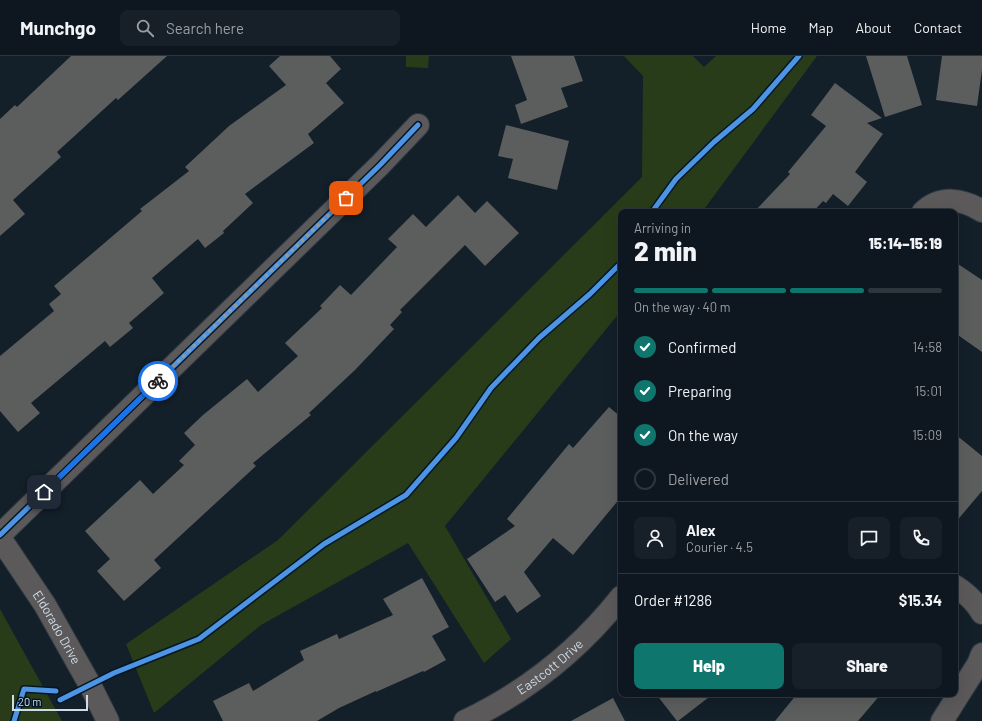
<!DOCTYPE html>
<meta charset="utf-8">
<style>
:root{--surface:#0e171f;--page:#172028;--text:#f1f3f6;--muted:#9b9fa4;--line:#2e363d;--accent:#0f766e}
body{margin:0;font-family:Barlow,sans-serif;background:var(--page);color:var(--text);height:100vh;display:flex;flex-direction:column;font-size:15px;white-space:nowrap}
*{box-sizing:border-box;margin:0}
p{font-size:13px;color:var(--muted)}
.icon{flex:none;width:22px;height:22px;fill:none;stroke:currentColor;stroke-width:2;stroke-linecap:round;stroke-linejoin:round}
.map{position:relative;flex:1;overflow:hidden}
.sheet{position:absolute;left:618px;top:153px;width:340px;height:488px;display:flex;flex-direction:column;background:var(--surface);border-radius:8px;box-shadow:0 4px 16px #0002,0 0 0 1px var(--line)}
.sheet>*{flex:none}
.scale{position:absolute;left:12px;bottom:10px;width:76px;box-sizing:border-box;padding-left:4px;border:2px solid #cfdce8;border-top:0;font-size:11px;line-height:14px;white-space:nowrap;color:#cfdce8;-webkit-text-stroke:3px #031626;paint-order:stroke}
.pin{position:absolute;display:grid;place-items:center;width:34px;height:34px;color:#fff;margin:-17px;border-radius:8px;box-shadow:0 2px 6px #0006}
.courier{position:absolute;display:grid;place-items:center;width:40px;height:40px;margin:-20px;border:3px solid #1a73e8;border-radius:50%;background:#fff;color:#222;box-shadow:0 1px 5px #0007}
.head em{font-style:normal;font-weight:800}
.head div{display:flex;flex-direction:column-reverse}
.head{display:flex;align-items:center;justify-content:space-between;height:68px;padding:0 16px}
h1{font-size:26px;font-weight:800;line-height:30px}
.bar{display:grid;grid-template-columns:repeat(4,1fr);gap:6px 4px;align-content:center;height:48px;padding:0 16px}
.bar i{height:5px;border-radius:3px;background:var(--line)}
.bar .selected{background:var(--accent)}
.bar p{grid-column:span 4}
.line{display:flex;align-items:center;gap:10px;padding:0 16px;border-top:1px solid var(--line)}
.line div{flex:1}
.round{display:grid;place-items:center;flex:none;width:42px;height:42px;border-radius:8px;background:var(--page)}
ol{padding:0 16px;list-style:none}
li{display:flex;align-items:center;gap:12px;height:44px}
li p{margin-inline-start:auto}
li .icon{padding:4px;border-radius:50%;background:var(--accent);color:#fff;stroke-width:4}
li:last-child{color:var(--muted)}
li i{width:22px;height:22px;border:2px solid var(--line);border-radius:50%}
.cta{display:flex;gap:8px;margin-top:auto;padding:8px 16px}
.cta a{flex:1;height:46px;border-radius:8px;background:var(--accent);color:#fff;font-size:16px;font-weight:800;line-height:46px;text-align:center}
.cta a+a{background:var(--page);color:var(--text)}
header{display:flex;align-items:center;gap:24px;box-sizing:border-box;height:56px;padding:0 20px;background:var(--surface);border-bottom:1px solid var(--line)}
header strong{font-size:19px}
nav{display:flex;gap:22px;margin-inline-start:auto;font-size:14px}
.search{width:280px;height:36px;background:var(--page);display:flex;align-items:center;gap:10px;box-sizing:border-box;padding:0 14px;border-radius:8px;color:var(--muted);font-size:15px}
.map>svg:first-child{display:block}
.green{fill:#293c19}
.building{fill:#5c5e5e}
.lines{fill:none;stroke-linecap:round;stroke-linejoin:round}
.minor-casing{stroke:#2f3942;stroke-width:24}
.minor{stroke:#5b5959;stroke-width:22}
.cycleway-casing{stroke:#031626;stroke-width:8}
.cycleway{stroke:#4d94e3;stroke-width:5}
.done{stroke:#8d9aa5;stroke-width:4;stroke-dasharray:0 7.2}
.route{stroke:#1a73e8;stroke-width:5}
.labels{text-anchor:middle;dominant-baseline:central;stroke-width:4;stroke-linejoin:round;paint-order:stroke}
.street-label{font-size:13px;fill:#cfdce8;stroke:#031626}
</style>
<header>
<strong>Munchgo</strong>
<div class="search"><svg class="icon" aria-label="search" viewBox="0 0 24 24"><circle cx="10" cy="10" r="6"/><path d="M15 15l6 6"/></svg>Search here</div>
<nav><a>Home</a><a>Map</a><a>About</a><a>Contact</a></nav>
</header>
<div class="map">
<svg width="982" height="665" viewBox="0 0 982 665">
<rect width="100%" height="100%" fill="#131f29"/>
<path class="green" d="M406,0H429L428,12L406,11Z
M624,0H693L704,11L716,0H817L702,156H621V255L445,470L511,583L484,607L408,487L261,569L154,657L126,588L278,484L642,121L643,20Z
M0,553L62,665H0Z"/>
<path class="building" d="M71,0H167L118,44L116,42L57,96L61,101L13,144L25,158L0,180V63L15,49L17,51Z
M280,0H330L341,13L326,27L344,47L308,78L314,87L245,138L253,147L223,175L224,177L205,192L198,183L152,222L164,237L129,267L133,272L110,291L105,285L31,347L40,357L18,376L0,355V300L54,255L49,248L61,238L54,230L142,155L140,153L189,115L185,111L229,70L286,29L269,10Z
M511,0H574L583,25L561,32L568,51L521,68L515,49L527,44Z
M866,0H907L922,49L885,61Z
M942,0H982V14L977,50L936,44Z
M835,27L882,62L867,67L883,78L855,116L867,126L848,150L833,138L826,147L823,145L813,156H754L790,118L788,116L826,70L811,59Z
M506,69L569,85L557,134L508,122L513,103L498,100Z
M458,139L475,157L487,145L519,177L485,210L465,189L400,254L402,256L390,269L394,273L355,314L309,357L311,359L253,407L256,410L154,504L161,512L124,545L97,515L110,503L85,475L140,424L153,438L184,409L179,405L195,389L184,377L203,359L247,323L258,336L298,300L285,287L322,252L320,250L340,229L351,239L397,191L388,183L413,158L426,171Z
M955,206L982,224V296L955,277Z
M609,351L621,361V441L573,499L553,482L524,516L541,540L517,557L505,539L495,546L467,503L515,470L507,463L569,388L573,392Z
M955,378L982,400V435L955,467Z
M422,522L449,571L432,580L446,604L424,616L423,615L376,636V635L339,652L317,665H223L213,645L249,627L253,635L304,604L300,595L337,578L339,583L393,559L383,543Z
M656,638H713L678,665H677Z
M797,638H881L858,665H775Z
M613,642L625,665H571Z"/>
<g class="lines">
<defs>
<g id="minor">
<path d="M923,156C941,139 963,143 982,155"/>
<path d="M0,479L380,109L418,69"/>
<path id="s1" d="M0,482L45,549L90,629L108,665"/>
<path d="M955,530C966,537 975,545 982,557"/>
<path id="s2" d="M465,665C526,636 579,594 621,541"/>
<path d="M942,665L978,608L982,598"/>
</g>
</defs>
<use href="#minor" class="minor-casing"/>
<use href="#minor" class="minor"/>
<defs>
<path id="cycleway" d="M652,156L676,123L714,86L753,53L799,0
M0,479L380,109L418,69
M60,644L114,617L199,583L324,488L406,439L456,382L491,332L539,282L590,238L621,207
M14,665L24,633L56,635"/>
</defs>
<use href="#cycleway" class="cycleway-casing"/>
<use href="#cycleway" class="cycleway"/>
</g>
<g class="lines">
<path class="done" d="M158,325L346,142"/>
<path class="route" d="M44,436L158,325"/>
</g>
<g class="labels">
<g class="street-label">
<text stroke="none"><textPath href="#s1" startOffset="106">Eldorado Drive</textPath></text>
<text stroke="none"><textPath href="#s2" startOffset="101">Eastcott Drive</textPath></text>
</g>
</g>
</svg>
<div class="scale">20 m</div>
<div class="pin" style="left:346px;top:142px;background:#ea580c"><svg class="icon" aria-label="bag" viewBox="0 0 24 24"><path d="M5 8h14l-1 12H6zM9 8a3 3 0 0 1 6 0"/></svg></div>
<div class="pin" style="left:44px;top:436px;background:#1f2937"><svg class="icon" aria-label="home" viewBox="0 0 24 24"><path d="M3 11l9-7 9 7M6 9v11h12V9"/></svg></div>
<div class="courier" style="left:158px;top:325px"><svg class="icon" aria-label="bike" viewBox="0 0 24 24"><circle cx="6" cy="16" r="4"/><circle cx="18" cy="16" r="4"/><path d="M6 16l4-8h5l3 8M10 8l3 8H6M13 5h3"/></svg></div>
<section class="sheet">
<div class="head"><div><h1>2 min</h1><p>Arriving in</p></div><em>15:14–15:19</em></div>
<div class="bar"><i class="selected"></i><i class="selected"></i><i class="selected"></i><i></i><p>On the way · 40 m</p></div>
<ol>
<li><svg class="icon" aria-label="check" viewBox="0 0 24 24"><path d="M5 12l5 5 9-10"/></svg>Confirmed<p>14:58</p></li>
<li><svg class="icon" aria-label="check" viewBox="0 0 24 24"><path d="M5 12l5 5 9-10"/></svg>Preparing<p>15:01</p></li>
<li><svg class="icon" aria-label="check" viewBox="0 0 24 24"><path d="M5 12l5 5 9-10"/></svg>On the way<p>15:09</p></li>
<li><i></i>Delivered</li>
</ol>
<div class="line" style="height:72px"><a class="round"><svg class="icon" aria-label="person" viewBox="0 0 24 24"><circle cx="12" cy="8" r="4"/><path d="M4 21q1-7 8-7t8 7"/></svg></a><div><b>Alex</b><p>Courier · 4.5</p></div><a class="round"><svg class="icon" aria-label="chat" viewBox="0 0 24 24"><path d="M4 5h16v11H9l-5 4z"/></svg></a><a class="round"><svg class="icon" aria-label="phone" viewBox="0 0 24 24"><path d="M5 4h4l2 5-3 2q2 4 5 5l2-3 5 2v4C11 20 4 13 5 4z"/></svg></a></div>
<div class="line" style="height:52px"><div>Order #1286</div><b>$15.34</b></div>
<div class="cta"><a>Help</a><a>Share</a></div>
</section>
</div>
